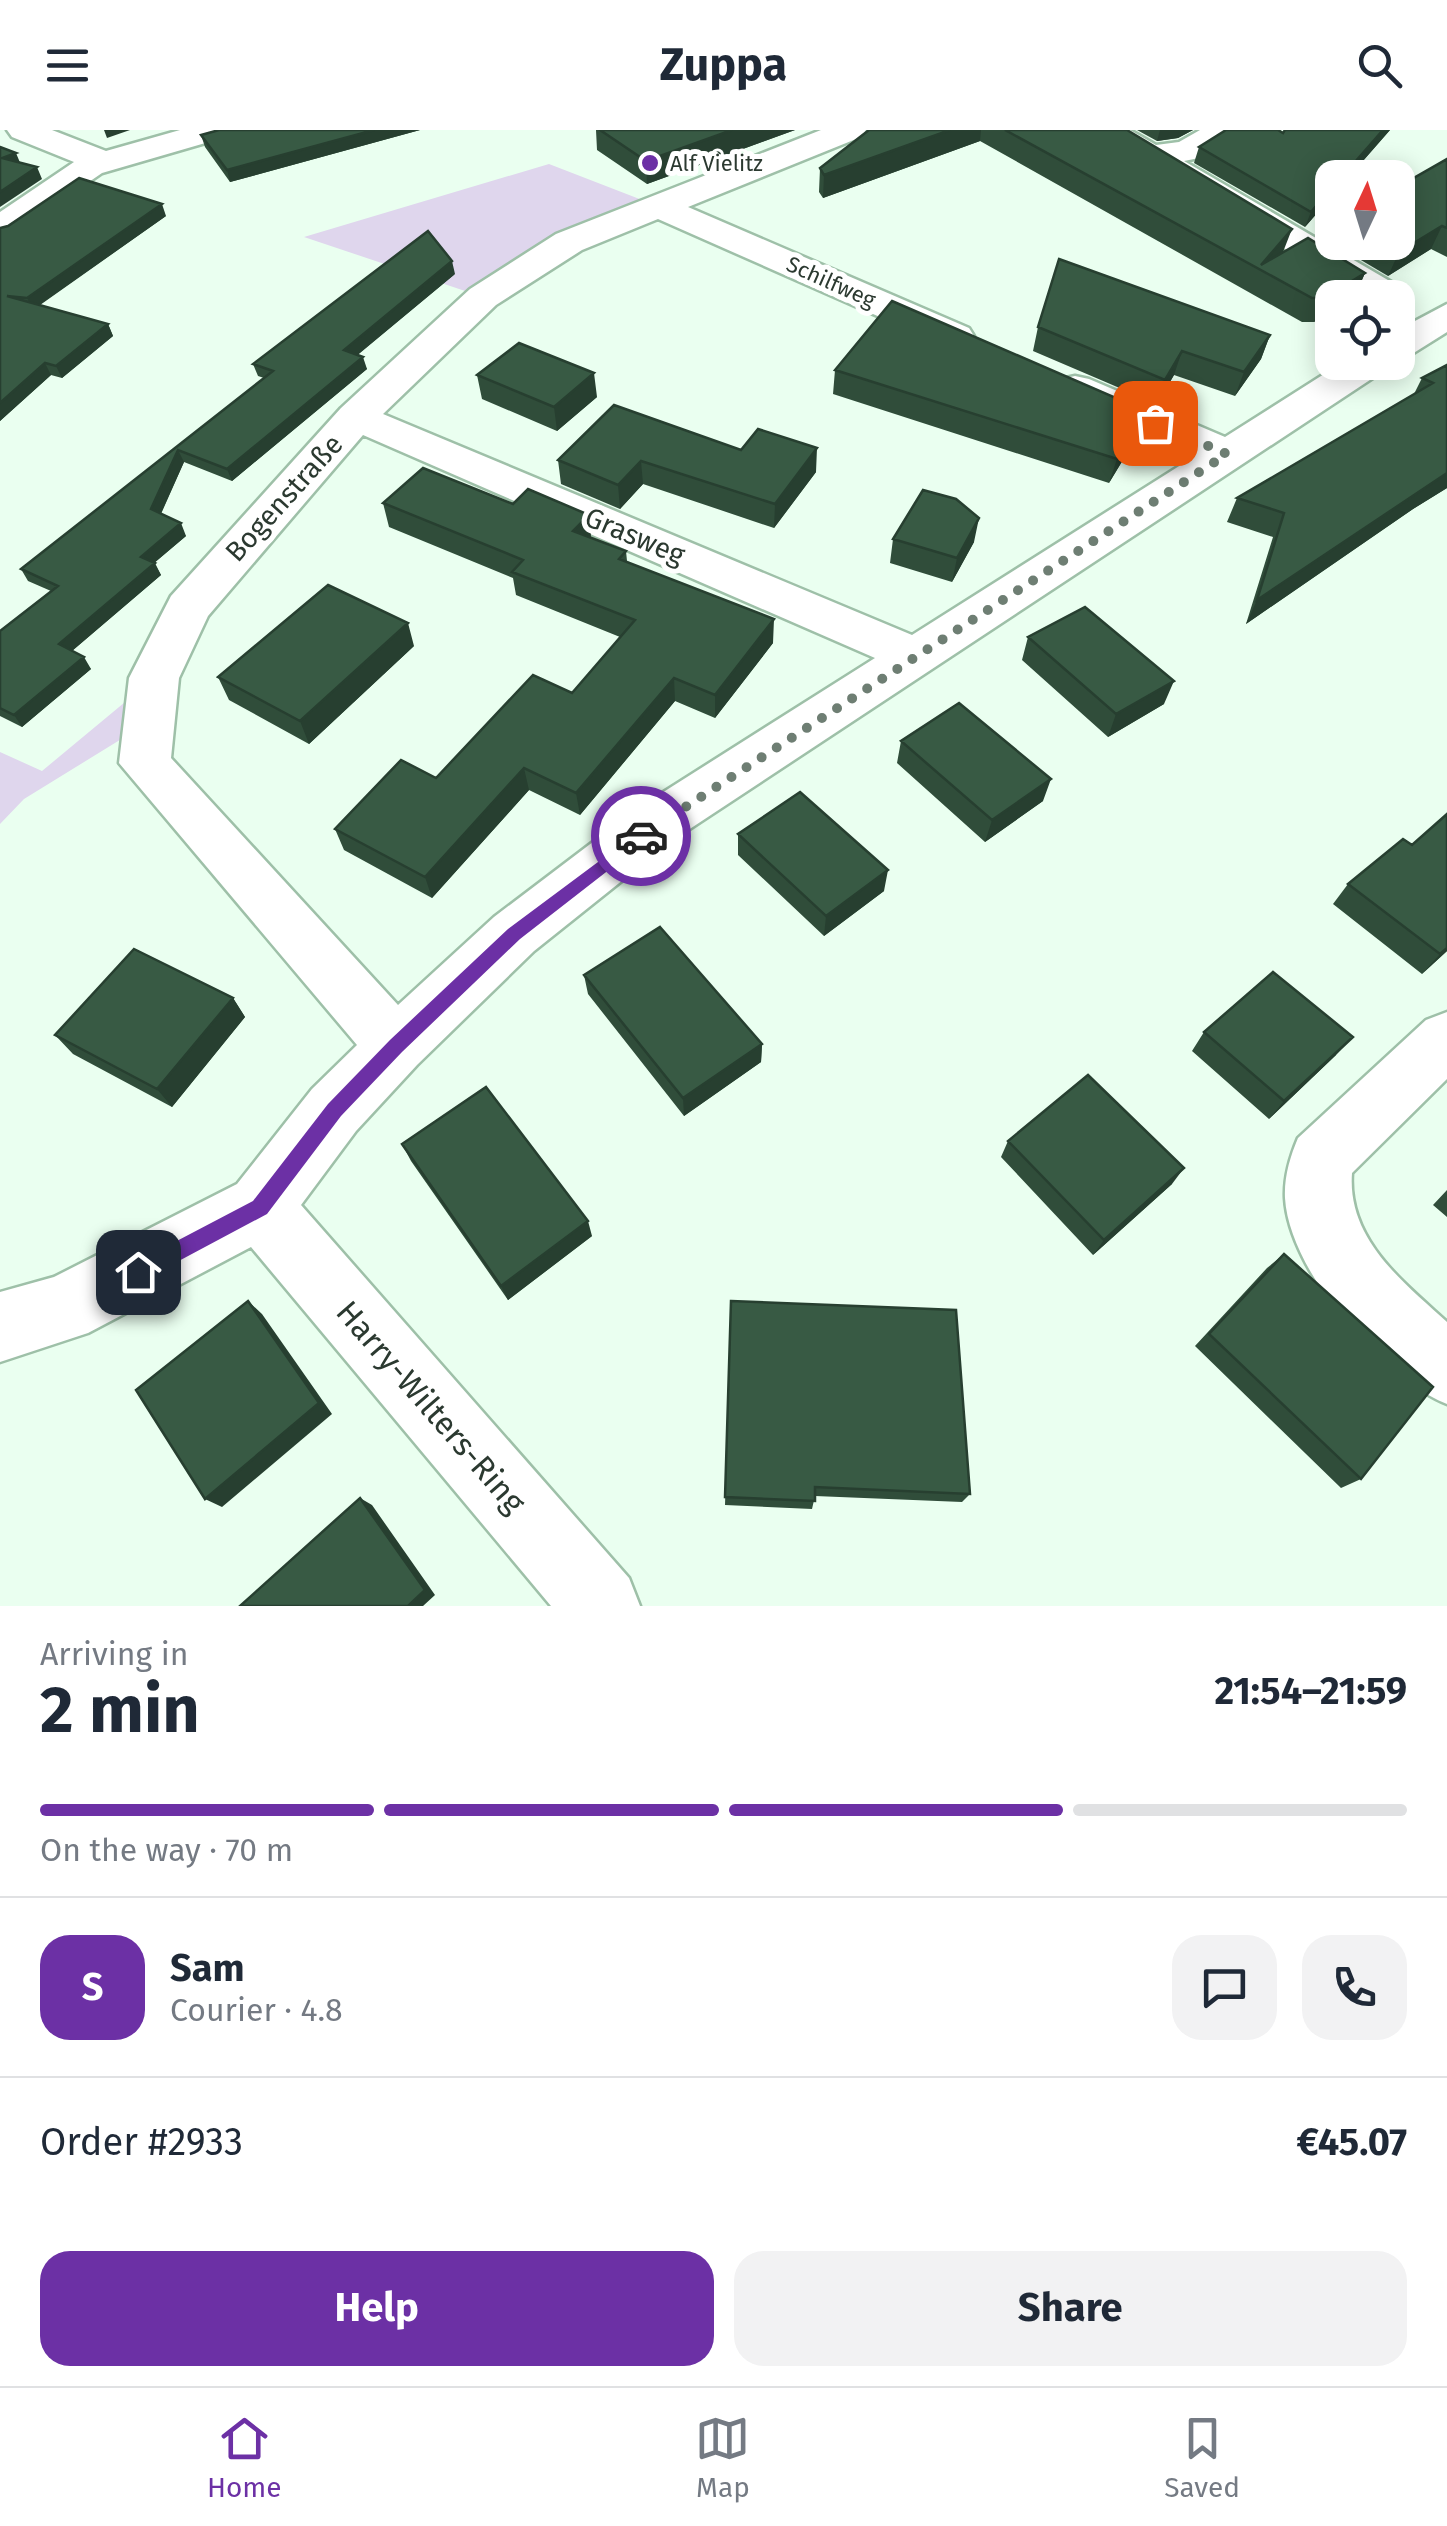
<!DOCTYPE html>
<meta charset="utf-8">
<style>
:root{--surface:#fff;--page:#f2f2f3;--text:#1f2937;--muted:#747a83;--line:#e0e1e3;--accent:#6c30a5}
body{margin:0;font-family:"Fira Sans",sans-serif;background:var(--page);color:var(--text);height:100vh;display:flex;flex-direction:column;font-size:38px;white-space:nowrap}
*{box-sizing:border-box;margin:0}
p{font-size:32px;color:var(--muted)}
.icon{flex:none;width:55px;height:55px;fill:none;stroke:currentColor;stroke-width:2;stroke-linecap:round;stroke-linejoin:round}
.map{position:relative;height:1476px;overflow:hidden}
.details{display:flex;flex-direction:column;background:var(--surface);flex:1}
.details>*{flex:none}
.needle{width:65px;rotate:4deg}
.buttons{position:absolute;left:1315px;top:30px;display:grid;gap:20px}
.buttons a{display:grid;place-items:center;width:100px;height:100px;border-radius:20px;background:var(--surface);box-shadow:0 5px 25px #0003;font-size:50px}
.pin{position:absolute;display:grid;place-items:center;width:85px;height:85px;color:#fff;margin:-42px;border-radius:20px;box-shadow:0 5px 15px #0006}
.courier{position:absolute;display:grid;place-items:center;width:100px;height:100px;margin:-50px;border:8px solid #6c30a5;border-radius:50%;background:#fff;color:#222;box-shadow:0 2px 12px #0007}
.overview em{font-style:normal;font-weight:700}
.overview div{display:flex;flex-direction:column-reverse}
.overview{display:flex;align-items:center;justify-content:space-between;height:170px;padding:0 40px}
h1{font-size:65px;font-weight:700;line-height:75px}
.bar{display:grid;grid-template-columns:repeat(4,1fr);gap:15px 10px;align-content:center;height:120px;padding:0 40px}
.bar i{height:12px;border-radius:8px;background:var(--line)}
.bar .on{background:var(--accent)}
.bar p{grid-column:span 4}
.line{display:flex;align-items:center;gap:25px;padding:0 40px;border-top:2px solid var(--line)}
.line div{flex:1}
.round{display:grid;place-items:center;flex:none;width:105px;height:105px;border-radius:30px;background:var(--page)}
.button{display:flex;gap:20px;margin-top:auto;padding:20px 40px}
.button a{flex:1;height:115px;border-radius:30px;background:var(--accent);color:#fff;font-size:40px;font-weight:700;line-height:115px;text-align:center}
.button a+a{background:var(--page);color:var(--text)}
header{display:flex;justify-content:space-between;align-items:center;height:130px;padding:0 40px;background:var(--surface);font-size:45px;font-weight:700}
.tab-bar{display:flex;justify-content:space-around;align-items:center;height:140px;border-top:2px solid var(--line);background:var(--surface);font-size:28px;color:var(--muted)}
.tab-bar a{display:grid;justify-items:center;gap:5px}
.tab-bar .on{color:var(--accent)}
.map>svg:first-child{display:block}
.green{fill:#dfd6ed}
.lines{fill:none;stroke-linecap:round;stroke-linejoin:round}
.street-casing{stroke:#9ec0a8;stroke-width:5}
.street{fill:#fff;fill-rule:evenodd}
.wall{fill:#304d3a}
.shaded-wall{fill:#273f30}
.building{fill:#385a44;stroke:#273f30;stroke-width:2.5}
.route{fill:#6c30a5}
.done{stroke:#6e7e73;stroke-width:10;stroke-dasharray:0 18}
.poi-dot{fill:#6c30a5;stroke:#fff;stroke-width:4}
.labels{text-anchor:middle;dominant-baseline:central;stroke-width:10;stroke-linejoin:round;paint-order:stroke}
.far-poi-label{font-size:22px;fill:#2b3930;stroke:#fff;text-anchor:start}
.far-street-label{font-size:22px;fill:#2b3930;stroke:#fff}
.street-label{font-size:28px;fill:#2b3930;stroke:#fff}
.near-street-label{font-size:32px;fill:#2b3930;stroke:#fff}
</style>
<header><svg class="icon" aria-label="menu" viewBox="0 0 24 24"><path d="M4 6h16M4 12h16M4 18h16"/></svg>Zuppa<svg class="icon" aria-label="search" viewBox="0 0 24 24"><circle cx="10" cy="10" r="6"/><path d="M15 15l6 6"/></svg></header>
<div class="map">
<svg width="1447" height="1476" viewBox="0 0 1447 1476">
<rect width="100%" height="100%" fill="#eafff0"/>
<path class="green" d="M549,34L655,75L483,167L304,107Z
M154,548L149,592L24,669L0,694V622L42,641Z"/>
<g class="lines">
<defs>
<path id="street" d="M7,0H52L106,21L180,0H231L226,7L102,43L12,105L0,109V82L74,32L12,7Z
M821,0H866L861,7L688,77L969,198L974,206L969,214H941L658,89L582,120L496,175L383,284L912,505L1195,326L1061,267L1055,258L1061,249L1075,246L1089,249L1225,307L1343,232H1390L1385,240L673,710L534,821L417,935L356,1001L301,1075L629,1448L640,1476H551L251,1117L88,1203L0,1232V1162L54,1147L237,1054L312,959L357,915L119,633L129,548L171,466L341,278L470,159L556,104ZM363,305L875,528L635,680L494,787L398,875L171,628L179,548L208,486Z
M1091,0H1130L1156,15L1179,12L1200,0H1240L1199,28L1184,31L1405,160L1411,168L1398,178V168H1365Z
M1447,174V202L1412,224L1398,228V200Z
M1447,882V949L1352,1043C1347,1109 1402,1151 1447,1192V1274C1382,1248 1289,1141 1285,1068C1284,1047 1290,1027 1298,1008L1426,890Z"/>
</defs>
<use href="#street" class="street-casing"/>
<use href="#street" class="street"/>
</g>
<path class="wall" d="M219,0H420L230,52L205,17L201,5Z
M596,0H795L647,54L597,20Z
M869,0H1127L1284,122L1365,143L1355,166L1332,168V180L1314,192H1302L980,11L823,68L819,62L820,38Z
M1137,0H1193L1178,8L1157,11Z
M1285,0H1390L1348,48H1332V66L1305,97L1194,33L1199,17L1283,3Z
M1447,29V127L1431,119L1388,146L1332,113V110V112H1398Z
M166,86L39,175L108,194L113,206L62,248L51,245L0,291V98Z
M455,144L357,225L367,239L232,351L184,332L161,384L186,406L154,433L161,445L72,521L91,539L22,597L0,586V501L51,461L28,451L21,439L264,248L258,246L253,234Z
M1038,197L1270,205L1261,229L1235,266L1174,245L1157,274L1033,221Z
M1447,235V358L1413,379L1246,494L1273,407L1227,392L1237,368L1414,264L1422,248Z
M835,240L1138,305L1109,353L833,264Z
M477,245L597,267L557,301L482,269Z
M741,320L816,342L774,398L643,354L620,379L561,354L558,330Z
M383,373L513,374L589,385L591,408L626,421L627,431L773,513L715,588L675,571L580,685L529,660L432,768L344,720L335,699L436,648L572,563L620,507L516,465L513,448L389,397Z
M893,409L974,412L952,452L890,433Z
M1028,507L1164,574L1108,607L1022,530Z
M414,516L309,614L229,570L218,547Z
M901,611L1043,671L985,712L897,633Z
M738,704L884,761L824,806L738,725Z
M1348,754L1447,821L1422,844L1333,774Z
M584,845L762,914L761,932L684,986L588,864Z
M233,868L245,887L172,977L73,924L55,905Z
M1204,902L1336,925L1269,989L1192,921Z
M1008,1011L1172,1054L1093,1125L1001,1027Z
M402,1014L592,1106L508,1170L411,1031Z
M1447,1060V1087L1433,1075Z
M1284,1124L1361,1349L1341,1358L1195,1216L1267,1138Z
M731,1171L970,1364L962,1372L815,1366L812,1379L725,1375Z"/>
<path class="shaded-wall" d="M104,0H130L107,8Z
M374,0H420L230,52L227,40Z
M732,0H795L647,54L646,31Z
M950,0H981L980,11L823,68L824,45Z
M1160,0H1193L1178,8L1157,11Z
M1383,0H1390L1348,48H1341Z
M16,23L21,35L2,28Z
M37,37L42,49L0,77V62Z
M1332,57V66L1305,97L1311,82Z
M162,74L166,86L33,180L27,168Z
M1442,96L1431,119L1388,146L1399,122Z
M1292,99L1283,122L1261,135Z
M452,131L455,144L348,233L344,220Z
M1365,143L1355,166L1332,168V180L1314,192L1324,168Z
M108,194L113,206L62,248L56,236Z
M1270,205L1261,229L1235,266L1244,242Z
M1182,221L1174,245L1157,274L1165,250Z
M363,227L367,239L232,351L227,339Z
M45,233L51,245L0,291V273Z
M594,243L597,267L557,301L554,277Z
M1146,281L1138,305L1109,353L1117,329Z
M817,318L816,342L774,398L775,374Z
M178,320L184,332L157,392L151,379Z
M641,331L643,354L620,379L618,355Z
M1447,343V358L1413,379L1246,494L1257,470Z
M589,385L591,409L573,401Z
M979,388L974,412L952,452L957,428Z
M181,393L186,406L147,439L141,427Z
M155,433L161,445L66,526L59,514Z
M774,489L773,513L715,588V565Z
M408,493L414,516L309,614L300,591Z
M84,527L91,539L22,597L14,585Z
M674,548L675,571L580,685L576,663Z
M1174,551L1164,574L1108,607L1116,584Z
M524,638L529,660L432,768L425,747Z
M1051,649L1043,671L985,712L992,690Z
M888,740L884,761L824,806L826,786Z
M1447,818V821L1422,844L1440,824Z
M233,868L245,887L172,977L157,959Z
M1353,907L1336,925L1269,989L1284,971Z
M762,914L761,932L684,986L683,968Z
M1184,1038L1172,1054L1093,1125L1104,1110Z
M588,1091L592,1106L508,1170L501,1156Z
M248,1171L262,1184L332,1284L222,1377L205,1369Z
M360,1368L372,1375L435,1465L423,1476H408Z"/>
<path class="building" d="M219,0H374L227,40L201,5Z
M600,0H732L646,31Z
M869,0H950L824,45L820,38Z
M1005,0H1127L1292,99L1261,135L1308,108L1365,143L1324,168H1312Z
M1226,0H1278L1283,3L1285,0H1383L1341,48H1332V57L1311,82L1199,17Z
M0,17L16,23L2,28L37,37L0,62Z
M1447,29V98L1442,96L1399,122L1382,112H1398V57Z
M79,48L162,74L27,168L7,166L108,194L56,236L45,233L0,273V98L8,96Z
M428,101L452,131L344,220L363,227L227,339L178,320L151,379L181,393L141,427L155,433L59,514L84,527L14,585L0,578V501L58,456L21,439L273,241L253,234Z
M1059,129L1270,205L1244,242L1182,221L1165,250L1038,197Z
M892,171L1146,281L1117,329L835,240Z
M519,213L594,243L554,277L477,245Z
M1447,235V343L1257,470L1284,383L1237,368L1433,253L1422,248Z
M614,275L741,320L758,299L817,318L775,374L641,331L618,355L558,330Z
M423,338L513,374L528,359L589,385L573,401L626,421L619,429L774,489L715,565L674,548L576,663L524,638L425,747L335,699L401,630L436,648L533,545L572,563L635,490L512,442L523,430L383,373Z
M923,360L956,369L979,388L957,428L893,409Z
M328,455L408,493L300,591L218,547Z
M1085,477L1174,551L1116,584L1028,507Z
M959,573L1051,649L992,690L901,611Z
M800,662L888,740L826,786L738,704Z
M1447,684V818L1440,824L1348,754L1403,709L1412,715Z
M660,797L762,914L683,968L584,845Z
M134,819L233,868L157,959L55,905Z
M1273,842L1353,907L1284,971L1204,902Z
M1088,945L1184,1038L1104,1110L1008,1011Z
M486,957L588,1091L501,1156L402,1014Z
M1284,1124L1433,1257L1361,1349L1209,1204Z
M248,1171L319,1273L205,1369L136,1260Z
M731,1171L956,1180L970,1364L815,1357V1371L725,1367Z
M360,1368L425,1460L408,1476H240Z"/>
<path class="route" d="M641,700L649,706L646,711L520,809L402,922L341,986L267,1084L145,1149H131V1135L253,1071L328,974L390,910L508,799Z"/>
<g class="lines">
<path class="done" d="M641,706L1227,324L1155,293"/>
</g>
<circle class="poi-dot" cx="650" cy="33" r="10"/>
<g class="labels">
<g class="far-poi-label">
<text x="670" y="33">Alf Vielitz</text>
</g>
<g class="far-street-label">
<text transform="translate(831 152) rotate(24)">Schilfweg</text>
</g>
<g class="street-label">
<text transform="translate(284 368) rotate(-48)">Bogenstraße</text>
<text transform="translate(635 406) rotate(23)">Grasweg</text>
</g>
<g class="near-street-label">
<text transform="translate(431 1277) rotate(49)">Harry-Wilters-Ring</text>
</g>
</g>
</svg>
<div class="buttons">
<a><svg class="needle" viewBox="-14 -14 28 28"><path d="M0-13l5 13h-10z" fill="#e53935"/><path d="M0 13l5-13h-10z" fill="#747a83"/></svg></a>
<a><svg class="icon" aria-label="locate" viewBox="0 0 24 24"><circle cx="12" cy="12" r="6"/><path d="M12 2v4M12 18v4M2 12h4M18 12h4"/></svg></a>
</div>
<div class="pin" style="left:1155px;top:293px;background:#ea580c"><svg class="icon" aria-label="bag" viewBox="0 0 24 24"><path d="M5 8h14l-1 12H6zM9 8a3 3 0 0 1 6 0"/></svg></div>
<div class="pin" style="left:138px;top:1142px;background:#1f2937"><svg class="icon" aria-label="home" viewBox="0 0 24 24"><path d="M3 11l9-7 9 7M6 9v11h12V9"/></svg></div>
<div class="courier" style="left:641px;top:706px"><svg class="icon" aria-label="car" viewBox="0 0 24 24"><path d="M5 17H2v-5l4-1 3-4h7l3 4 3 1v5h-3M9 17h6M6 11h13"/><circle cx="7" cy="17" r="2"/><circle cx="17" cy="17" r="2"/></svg></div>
</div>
<section class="details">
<div class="overview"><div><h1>2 min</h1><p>Arriving in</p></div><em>21:54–21:59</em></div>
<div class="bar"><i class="on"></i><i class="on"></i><i class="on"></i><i></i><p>On the way · 70 m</p></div>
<div class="line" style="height:180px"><b class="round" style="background:var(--accent);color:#fff">S</b><div><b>Sam</b><p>Courier · 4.8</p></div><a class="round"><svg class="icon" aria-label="chat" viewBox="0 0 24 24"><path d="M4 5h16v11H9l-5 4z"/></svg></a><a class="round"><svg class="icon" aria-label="phone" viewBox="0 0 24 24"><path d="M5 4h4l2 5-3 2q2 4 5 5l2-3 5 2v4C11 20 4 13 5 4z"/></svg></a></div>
<div class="line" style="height:130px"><div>Order #2933</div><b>€45.07</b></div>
<div class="button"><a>Help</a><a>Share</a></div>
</section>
<nav class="tab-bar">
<a class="on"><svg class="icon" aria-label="home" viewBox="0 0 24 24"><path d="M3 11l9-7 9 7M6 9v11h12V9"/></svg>Home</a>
<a><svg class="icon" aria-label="map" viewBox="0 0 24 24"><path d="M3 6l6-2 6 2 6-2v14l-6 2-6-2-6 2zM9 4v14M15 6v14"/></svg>Map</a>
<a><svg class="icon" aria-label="saved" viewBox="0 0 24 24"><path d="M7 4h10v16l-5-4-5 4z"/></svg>Saved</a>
</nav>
